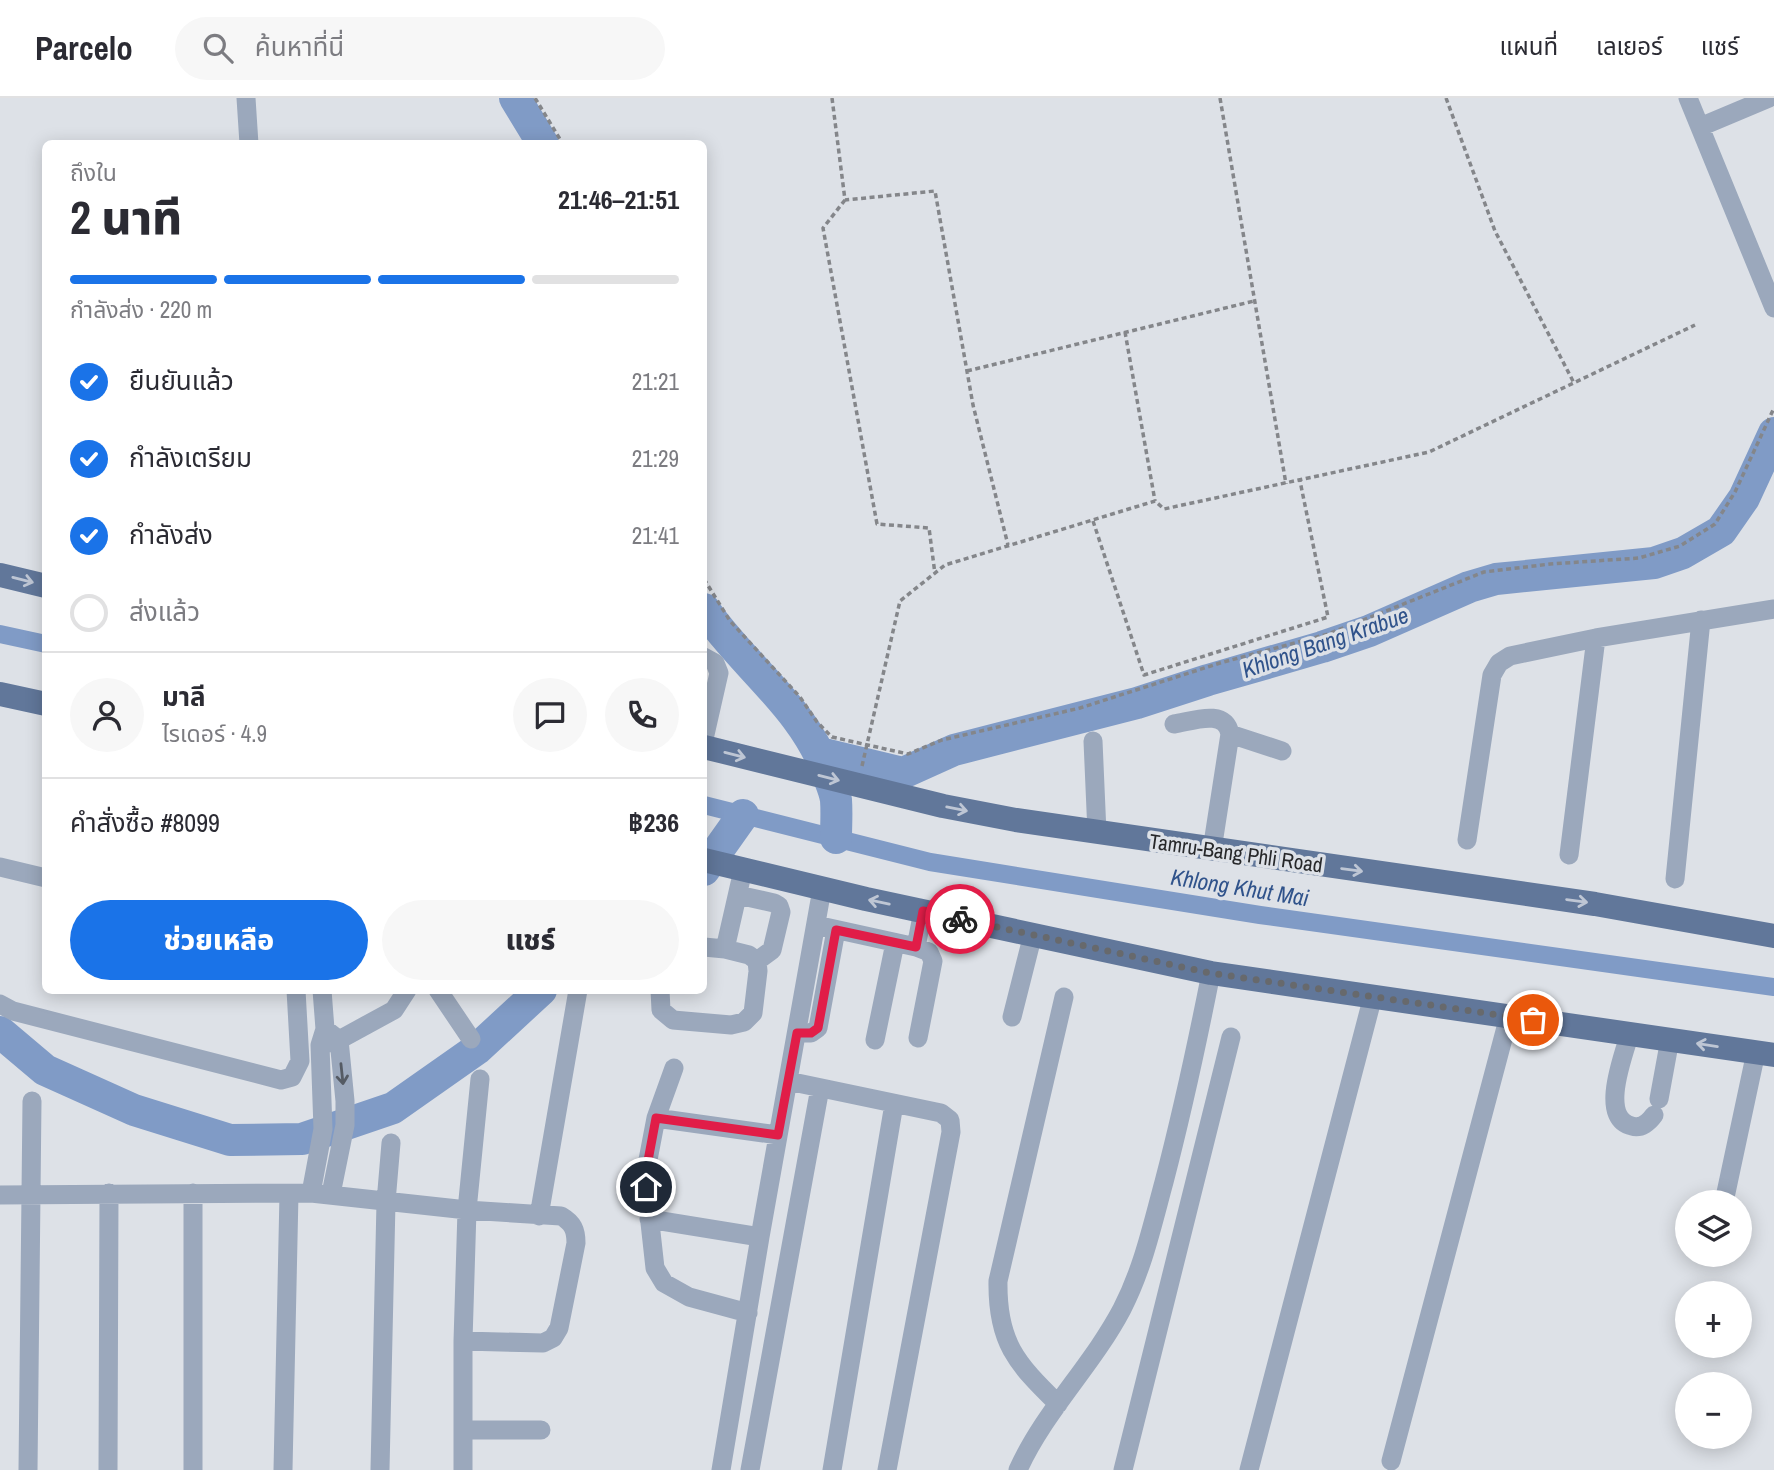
<!DOCTYPE html>
<html lang="th">
<meta charset="utf-8">
<style>
:root{--surface:#fff;--page:#f7f7f7;--text:#2b2b33;--muted:#7c7c81;--line:#e1e1e2;--accent:#1a73e8}
body{margin:0;font-family:"Archivo Narrow","Noto Sans Thai",sans-serif;background:var(--page);color:var(--text);height:100vh;display:flex;flex-direction:column;font-size:26px;white-space:nowrap}
*{box-sizing:border-box;margin:0}
p{font-size:23px;color:var(--muted)}
.icon{flex:none;width:38px;height:38px;fill:none;stroke:currentColor;stroke-width:2;stroke-linecap:round;stroke-linejoin:round}
.map{position:relative;flex:1;overflow:hidden}
.side{position:absolute;left:42px;top:42px;width:665px;height:854px;display:flex;flex-direction:column;background:var(--surface);border-radius:10px;box-shadow:0 4px 18px #0003}
.side>*{flex:none}
.fabs{position:absolute;left:1675px;top:1092px;display:grid;gap:14px}
.fabs a{display:grid;place-items:center;width:77px;height:77px;border-radius:50%;background:var(--surface);box-shadow:0 4px 18px #0003;font-size:35px}
.pin{position:absolute;display:grid;place-items:center;width:60px;height:60px;color:#fff;margin:-30px;border:4px solid #fff;border-radius:50%;box-shadow:0 2px 7px #0007}
.courier{position:absolute;display:grid;place-items:center;width:70px;height:70px;margin:-35px;border:5px solid #e11d48;border-radius:50%;background:#fff;color:#222;box-shadow:0 2px 9px #0007}
.summary em{font-style:normal;font-weight:800}
.summary div{display:flex;flex-direction:column-reverse}
.summary{display:flex;align-items:center;justify-content:space-between;height:119px;padding:0 28px}
h1{font-size:46px;font-weight:800;line-height:52px}
.bar{display:grid;grid-template-columns:repeat(4,1fr);gap:10px 7px;align-content:center;height:84px;padding:0 28px}
.bar i{height:9px;border-radius:5px;background:var(--line)}
.bar .active{background:var(--accent)}
.bar p{grid-column:span 4}
.line{display:flex;align-items:center;gap:18px;padding:0 28px;border-top:2px solid var(--line)}
.line div{flex:1}
.round{display:grid;place-items:center;flex:none;width:74px;height:74px;border-radius:37px;background:var(--page)}
ol{padding:0 28px;list-style:none}
li{display:flex;align-items:center;gap:21px;height:77px}
li p{margin-inline-start:auto}
li .icon{padding:7px;border-radius:50%;background:var(--accent);color:#fff;stroke-width:4}
li:last-child{color:var(--muted)}
li i{width:38px;height:38px;border:4px solid var(--line);border-radius:50%}
.primary-button{display:flex;gap:14px;margin-top:auto;padding:14px 28px}
.primary-button a{flex:1;height:80px;border-radius:42px;background:var(--accent);color:#fff;font-size:28px;font-weight:800;line-height:80px;text-align:center}
.primary-button a+a{background:var(--page);color:var(--text)}
header{display:flex;align-items:center;gap:42px;box-sizing:border-box;height:98px;padding:0 35px;background:var(--surface);border-bottom:2px solid var(--line)}
header strong{font-size:33px}
nav{display:flex;gap:38px;margin-inline-start:auto;font-size:24px}
.search{width:490px;height:63px;background:var(--page);display:flex;align-items:center;gap:18px;box-sizing:border-box;padding:0 24px;border-radius:38px;color:var(--muted);font-size:26px}
.map>svg:first-child{display:block}
.lines{fill:none;stroke-linecap:round;stroke-linejoin:round}
.canal{stroke:#809bc6;stroke-width:18}
.river{stroke:#809bc6;stroke-width:32}
.path{stroke:#84868a;stroke-width:3.5;stroke-dasharray:5 3.5;stroke-linecap:butt}
.minor{stroke:#9ba8bc;stroke-width:19}
.major{stroke:#61779a;stroke-width:24}
.oneway{stroke:#bec6d4}
.oneway2{stroke:#555b64}
.done{stroke:#67696c;stroke-width:7;stroke-dasharray:0 12.6}
.route{stroke:#e11d48;stroke-width:9}
.labels{text-anchor:middle;dominant-baseline:central;stroke-width:7;stroke-linejoin:round;paint-order:stroke}
.street-label{font-size:21px;fill:#27282a;stroke:#dde1e7}
.water-label{font-size:23px;font-style:italic;fill:#30538b;stroke:#dde1e7}
</style>
<header>
<strong>Parcelo</strong>
<div class="search"><svg class="icon" aria-label="search" viewBox="0 0 24 24"><circle cx="10" cy="10" r="6"/><path d="M15 15l6 6"/></svg>ค้นหาที่นี่</div>
<nav><a>แผนที่</a><a>เลเยอร์</a><a>แชร์</a></nav>
</header>
<div class="map">
<svg width="1774" height="1372" viewBox="0 0 1774 1372">
<rect width="100%" height="100%" fill="#dde1e7"/>
<g class="lines">
<path class="canal" d="M0,536L46,546
M704,707L930,764L1260,817L1774,889"/>
<path class="river" d="M515,0L543,46
M704,511C743,568 804,609 828,677C831,685 835,694 836,702C837,715 836,728 836,740
M820,655L903,675L954,652L1137,605L1208,582L1322,549L1369,533L1469,489L1496,481L1654,465L1683,455L1721,433L1744,400L1774,335
M704,772L743,717
M0,934L45,972L134,1012L230,1042L302,1041L393,1010L477,951L541,892"/>
<path class="path" d="M535,0L563,46
M832,0L845,102L935,93L973,307L1008,447
M1220,0L1286,386
M1446,0L1495,133L1574,285
M845,102L823,130L877,426L929,430L935,476
M1125,234L1155,403
M967,273L1254,203
M1093,423L1144,577L1328,519L1300,383
M704,481L730,523L800,599L817,624L832,639L908,656L942,642L1080,610L1220,565L1328,536L1484,474L1550,466L1639,460L1680,448L1715,426L1735,394L1774,310
M862,668L900,503L945,467L1155,403L1164,411L1429,354L1695,227"/>
<path class="minor" d="M246,0L249,46
M1688,0L1774,210
M1700,29L1769,0
M704,559L715,565L719,575L704,641
M1174,626C1193,623 1225,610 1230,636L1282,653
M1093,643L1097,735
M1467,742L1492,577L1499,565L1510,558L1596,540L1774,511
M1212,752L1230,636
M1569,757L1596,540
M0,769L46,780
M1675,781L1701,522
M738,797L774,805L779,808L781,814L772,852L757,863
M816,827L916,849L923,813
M704,849L725,851
M916,849L929,854L933,863L918,940
M438,892L471,941
M660,892L661,912L673,922L731,927L744,924L753,915L758,873L757,863L749,857L725,851L743,772
M0,906L13,913L281,982L292,979L300,963L296,892
M1012,919L1033,836
M325,931L339,942L345,1003V1027L331,1096
M797,935H811L818,930L836,832
M1630,935C1624,956 1598,1021 1632,1028C1641,1031 1649,1024 1654,1017
M875,942L895,845
M328,945L339,942L394,912L407,892
M674,970L656,1020L647,1067L646,1089L655,1170L664,1185L689,1199L748,1215
M788,983L941,1015L950,1022L951,1034L887,1372
M1659,1001L1670,941
M656,1020L778,1037
M311,1095L323,1031L320,947L325,931L322,892
M0,1097L311,1095L467,1112L561,1118C573,1125 576,1132 576,1145L559,1230L553,1240L543,1245L463,1243
M1724,1104L1756,954
M539,1118L578,892
M649,1121L760,1139
M1058,1306C1016,1265 997,1244 998,1183L1064,899
M463,1332H541
M1391,1363L1509,918
M28,1372L32,1003
M108,1372L109,1095
M193,1372V1095
M283,1372L289,1096
M380,1372L386,1104L391,1045
M463,1372V1243L467,1112L480,981
M721,1372L760,1139L822,791
M750,1372L820,990
M832,1372L894,1006
M1018,1372C1044,1314 1092,1268 1122,1211C1143,1170 1152,1128 1164,1084C1182,1015 1197,946 1211,875
M1123,1372L1231,939
M1249,1372L1373,898"/>
<path class="major" d="M0,477L46,488
M0,596L46,606
M704,649L943,708L1016,722L1595,806L1774,838
M704,762L866,801L1211,875L1774,957"/>
</g>
<defs><path id="oneway-shaft" d="M-6 0H5M1.5-3L5.5 0L1.5 3" fill="none" stroke-width="1.6" stroke-linecap="round" stroke-linejoin="round" transform="scale(1.75)"/></defs>
<g class="oneway">
<use href="#oneway-shaft" transform="translate(23 482) rotate(14)"/>
<use href="#oneway-shaft" transform="translate(735 657) rotate(14)"/>
<use href="#oneway-shaft" transform="translate(829 680) rotate(14)"/>
<use href="#oneway-shaft" transform="translate(957 711) rotate(11)"/>
<use href="#oneway-shaft" transform="translate(1352 772) rotate(8)"/>
<use href="#oneway-shaft" transform="translate(1577 803) rotate(8)"/>
<use href="#oneway-shaft" transform="translate(879 804) rotate(-168)"/>
<use href="#oneway-shaft" transform="translate(1707 947) rotate(-171)"/>
</g>
<use class="oneway2" href="#oneway-shaft" transform="translate(342 976) rotate(84)"/>
<g class="lines">
<path class="done" d="M960,821L1210,875L1533,922"/>
<path class="route" d="M646,1089L647,1068L656,1020L778,1037L797,935H811L818,930L836,832L916,849L923,813L960,821"/>
</g>
<g class="labels">
<g class="street-label">
<text transform="translate(1236 755) rotate(8)">Tamru-Bang Phli Road</text>
</g>
<g class="water-label">
<text transform="translate(1325 544) rotate(-19)">Khlong Bang Krabue</text>
<text transform="translate(1240 789) rotate(9)">Khlong Khut Mai</text>
</g>
</g>
</svg>
<div class="fabs">
<a><svg class="icon" aria-label="layers" viewBox="0 0 24 24"><path d="M12 4l9 5-9 5-9-5zM3 14l9 5 9-5"/></svg></a>
<a>+</a>
<a>−</a>
</div>
<div class="pin" style="left:1533px;top:922px;background:#ea580c"><svg class="icon" aria-label="bag" viewBox="0 0 24 24"><path d="M5 8h14l-1 12H6zM9 8a3 3 0 0 1 6 0"/></svg></div>
<div class="pin" style="left:646px;top:1089px;background:#1f2937"><svg class="icon" aria-label="home" viewBox="0 0 24 24"><path d="M3 11l9-7 9 7M6 9v11h12V9"/></svg></div>
<div class="courier" style="left:960px;top:821px"><svg class="icon" aria-label="bike" viewBox="0 0 24 24"><circle cx="6" cy="16" r="4"/><circle cx="18" cy="16" r="4"/><path d="M6 16l4-8h5l3 8M10 8l3 8H6M13 5h3"/></svg></div>
<section class="side">
<div class="summary"><div><h1>2 นาที</h1><p>ถึงใน</p></div><em>21:46–21:51</em></div>
<div class="bar"><i class="active"></i><i class="active"></i><i class="active"></i><i></i><p>กำลังส่ง · 220 m</p></div>
<ol>
<li><svg class="icon" aria-label="check" viewBox="0 0 24 24"><path d="M5 12l5 5 9-10"/></svg>ยืนยันแล้ว<p>21:21</p></li>
<li><svg class="icon" aria-label="check" viewBox="0 0 24 24"><path d="M5 12l5 5 9-10"/></svg>กำลังเตรียม<p>21:29</p></li>
<li><svg class="icon" aria-label="check" viewBox="0 0 24 24"><path d="M5 12l5 5 9-10"/></svg>กำลังส่ง<p>21:41</p></li>
<li><i></i>ส่งแล้ว</li>
</ol>
<div class="line" style="height:126px"><a class="round"><svg class="icon" aria-label="person" viewBox="0 0 24 24"><circle cx="12" cy="8" r="4"/><path d="M4 21q1-7 8-7t8 7"/></svg></a><div><b>มาลี</b><p>ไรเดอร์ · 4.9</p></div><a class="round"><svg class="icon" aria-label="chat" viewBox="0 0 24 24"><path d="M4 5h16v11H9l-5 4z"/></svg></a><a class="round"><svg class="icon" aria-label="phone" viewBox="0 0 24 24"><path d="M5 4h4l2 5-3 2q2 4 5 5l2-3 5 2v4C11 20 4 13 5 4z"/></svg></a></div>
<div class="line" style="height:91px"><div>คำสั่งซื้อ #8099</div><b>฿236</b></div>
<div class="primary-button"><a>ช่วยเหลือ</a><a>แชร์</a></div>
</section>
</div>
